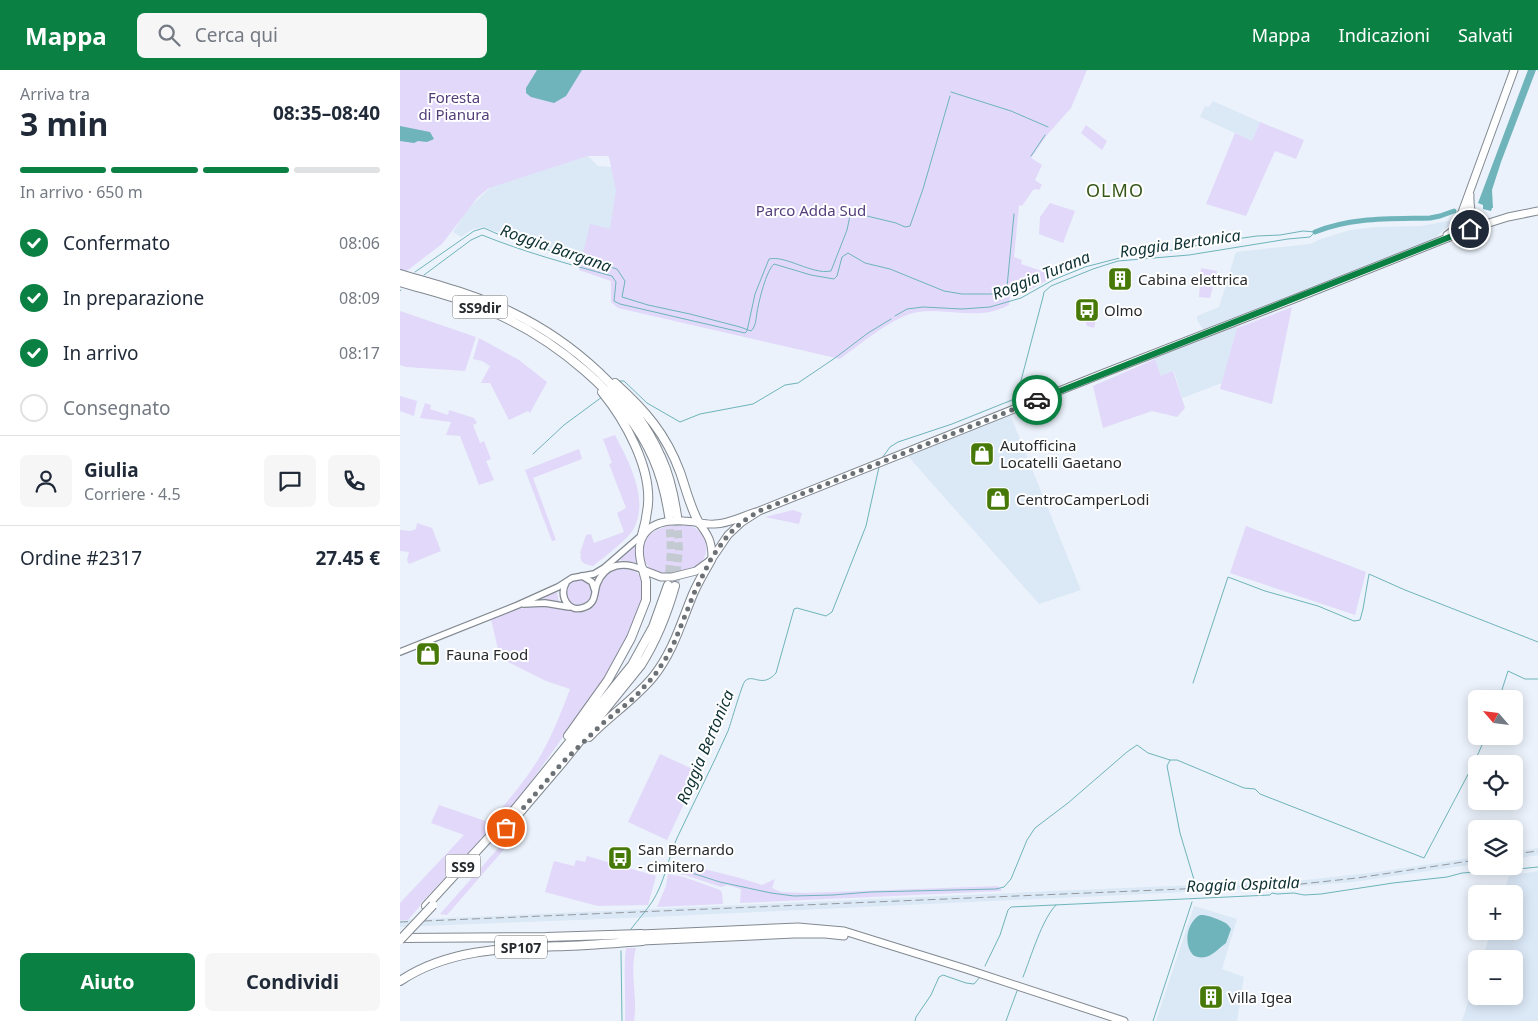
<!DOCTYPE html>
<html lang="it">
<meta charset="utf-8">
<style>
:root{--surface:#fff;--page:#f6f6f7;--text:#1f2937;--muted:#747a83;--line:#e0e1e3;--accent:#0b8043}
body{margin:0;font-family:"Noto Sans",sans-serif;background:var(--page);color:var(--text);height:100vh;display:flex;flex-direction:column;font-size:19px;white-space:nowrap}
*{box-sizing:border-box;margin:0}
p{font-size:16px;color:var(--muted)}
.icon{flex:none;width:28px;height:28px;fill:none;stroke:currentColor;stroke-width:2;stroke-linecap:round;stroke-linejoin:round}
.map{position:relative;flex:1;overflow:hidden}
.details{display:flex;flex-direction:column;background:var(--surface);width:400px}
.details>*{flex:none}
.needle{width:32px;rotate:298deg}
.fabs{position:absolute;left:1068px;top:620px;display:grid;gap:10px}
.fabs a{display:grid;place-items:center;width:55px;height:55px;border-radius:8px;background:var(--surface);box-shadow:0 2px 12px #0003;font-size:25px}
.pin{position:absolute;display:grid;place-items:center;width:42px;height:42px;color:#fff;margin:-21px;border:2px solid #fff;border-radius:50%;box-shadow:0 1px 5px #0007}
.courier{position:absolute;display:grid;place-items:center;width:50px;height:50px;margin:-25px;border:4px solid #0b8043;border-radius:50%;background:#fff;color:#222;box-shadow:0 1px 6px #0007}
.overview em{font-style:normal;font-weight:700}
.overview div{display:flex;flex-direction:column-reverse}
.overview{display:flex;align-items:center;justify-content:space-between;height:85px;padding:0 20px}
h1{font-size:32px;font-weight:700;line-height:38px}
.bar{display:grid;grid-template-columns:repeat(4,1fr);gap:8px 5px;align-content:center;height:60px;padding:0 20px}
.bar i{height:6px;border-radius:4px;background:var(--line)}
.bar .current{background:var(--accent)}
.bar p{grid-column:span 4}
.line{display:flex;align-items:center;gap:12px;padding:0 20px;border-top:1px solid var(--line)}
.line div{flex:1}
.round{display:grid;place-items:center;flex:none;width:52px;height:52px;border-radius:8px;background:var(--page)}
ol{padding:0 20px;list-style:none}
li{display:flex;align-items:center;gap:15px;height:55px}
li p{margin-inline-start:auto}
li .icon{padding:5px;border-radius:50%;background:var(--accent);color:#fff;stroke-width:4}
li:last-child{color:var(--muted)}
li i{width:28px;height:28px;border:2px solid var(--line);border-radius:50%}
.primary-button{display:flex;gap:10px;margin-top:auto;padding:10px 20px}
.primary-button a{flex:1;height:58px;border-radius:8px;background:var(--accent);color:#fff;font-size:20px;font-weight:700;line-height:58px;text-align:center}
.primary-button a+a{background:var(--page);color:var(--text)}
header{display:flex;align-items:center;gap:30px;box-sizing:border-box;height:70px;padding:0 25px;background:var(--accent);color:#fff}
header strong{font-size:24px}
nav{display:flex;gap:28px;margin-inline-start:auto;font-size:18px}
.search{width:350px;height:45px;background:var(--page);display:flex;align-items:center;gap:12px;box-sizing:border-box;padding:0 18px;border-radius:8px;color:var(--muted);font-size:19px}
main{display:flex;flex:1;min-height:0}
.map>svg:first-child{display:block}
.built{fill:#dbe8f6}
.green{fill:#e1d8fa}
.water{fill:#6fb4ba}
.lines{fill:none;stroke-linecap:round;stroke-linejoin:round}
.stream{stroke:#6fb4ba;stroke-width:1}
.canal{stroke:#6fb4ba;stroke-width:5}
.highway-tunnel{stroke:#c4cad2;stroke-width:8;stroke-dasharray:8 4;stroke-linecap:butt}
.minor-casing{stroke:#828991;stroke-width:8}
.major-casing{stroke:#828991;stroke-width:9}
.highway-casing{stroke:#828991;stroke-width:10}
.minor{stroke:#fff;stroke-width:5.5}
.major{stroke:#fff;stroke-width:7}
.highway{stroke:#fff;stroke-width:8}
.rail{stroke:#93989e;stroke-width:1;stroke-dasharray:8 4;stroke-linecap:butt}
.highway-bridge-casing{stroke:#828991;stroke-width:10;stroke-linecap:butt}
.highway-bridge{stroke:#fff;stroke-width:8}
.done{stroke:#6c7176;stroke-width:5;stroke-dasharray:0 9}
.route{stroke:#0b8043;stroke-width:6}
.labels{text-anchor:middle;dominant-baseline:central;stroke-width:4;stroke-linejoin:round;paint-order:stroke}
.shield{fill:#fff;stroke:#686b6d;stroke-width:1}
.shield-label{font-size:14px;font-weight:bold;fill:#282b2e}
.park-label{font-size:15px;fill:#533e7b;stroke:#fff}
.poi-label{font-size:15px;fill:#282b2e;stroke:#fff;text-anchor:start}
.water-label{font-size:16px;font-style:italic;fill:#0e3134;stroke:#fff}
.quarter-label{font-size:18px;letter-spacing:1px;fill:#355717;stroke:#fff}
</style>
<header>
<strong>Mappa</strong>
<div class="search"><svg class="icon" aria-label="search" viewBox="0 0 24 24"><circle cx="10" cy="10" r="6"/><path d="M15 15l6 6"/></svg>Cerca qui</div>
<nav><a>Mappa</a><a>Indicazioni</a><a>Salvati</a></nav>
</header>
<main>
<section class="details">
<div class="overview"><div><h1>3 min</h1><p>Arriva tra</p></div><em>08:35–08:40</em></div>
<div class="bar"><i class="current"></i><i class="current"></i><i class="current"></i><i></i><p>In arrivo · 650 m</p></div>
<ol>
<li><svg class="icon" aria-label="check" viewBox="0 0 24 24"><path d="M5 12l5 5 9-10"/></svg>Confermato<p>08:06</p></li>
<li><svg class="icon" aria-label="check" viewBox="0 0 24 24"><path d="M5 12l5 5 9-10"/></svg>In preparazione<p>08:09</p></li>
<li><svg class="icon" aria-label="check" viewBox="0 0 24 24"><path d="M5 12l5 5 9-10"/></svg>In arrivo<p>08:17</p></li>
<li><i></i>Consegnato</li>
</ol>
<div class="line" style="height:90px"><a class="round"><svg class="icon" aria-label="person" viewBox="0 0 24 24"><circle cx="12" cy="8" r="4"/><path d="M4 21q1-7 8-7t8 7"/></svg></a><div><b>Giulia</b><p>Corriere · 4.5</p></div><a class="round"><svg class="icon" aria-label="chat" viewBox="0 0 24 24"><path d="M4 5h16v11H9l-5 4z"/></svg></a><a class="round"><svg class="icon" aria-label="phone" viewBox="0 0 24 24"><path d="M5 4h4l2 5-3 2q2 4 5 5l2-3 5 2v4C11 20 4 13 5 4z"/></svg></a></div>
<div class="line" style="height:65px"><div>Ordine #2317</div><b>27.45 €</b></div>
<div class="primary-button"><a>Aiuto</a><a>Condividi</a></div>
</section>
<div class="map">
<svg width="1138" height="951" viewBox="0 0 1138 951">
<rect width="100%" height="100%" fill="#ebf2fb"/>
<path class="built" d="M813,31L860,52L852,71L800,47L805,36L809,37Z
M188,86L198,96L226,98L216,197L111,167L84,157L73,159L61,167L53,162L68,139L92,116Z
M1053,150L1049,155L1030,173L899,223L805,262L797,250V246L819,237L836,182L910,174L921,169L950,160L976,157L1021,156Z
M836,255L837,258L822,313L782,328L774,301L761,306L754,286Z
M609,342L681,520L639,534L506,384Z
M1138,778V785L1114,789V782Z
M1076,787V794L953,812L891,817L251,847L0,857V850L905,810L978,802Z
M1138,801V951H1062L1076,907V926H1114V889H1082L1091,861H1114V824H1103L1109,806Z
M794,836L837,849L822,899L844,907L837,951H756Z"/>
<path class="green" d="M0,0H687L671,38L647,65L631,88L642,95L635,110L642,115L639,120L637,119L633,120L622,136L619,135L614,187L622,190L621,194L654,205V207L625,222L610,226L609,235C577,252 549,237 518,242C493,246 461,274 440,289L218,238L211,232V211L179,200L190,154L210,159L216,120L209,87L207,86H188L89,118L78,127L42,174L0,206Z
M860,52L904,70L896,89L875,81L846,146L806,134L835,63L852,71Z
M686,55L707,71L702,80L681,63Z
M650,133L675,141L663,173L639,164L640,147Z
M801,198L817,201L810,228L799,227Z
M892,237L872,334L820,319L837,258Z
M0,241L76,267L65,301L6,297L0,295Z
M693,244L697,245L694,258L687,256L685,250L687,245Z
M79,268L119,290L147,312L130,343L128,341L109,350L90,313H81L90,296L82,291L73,289Z
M755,289L761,306L773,301L785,338L777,347L752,341L703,358L693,316Z
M0,326L17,331L14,346L0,341Z
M25,333L31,335L30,339L48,345L49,340L74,348L77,353L73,355L80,373L84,371L91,389L86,391L94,410L79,415L60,366L46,365L51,352L20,348Z
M215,365C229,392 250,430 233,460C226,471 204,487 193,496C185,494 179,493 181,484L180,483L186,465L191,464L194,473L224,462L217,443L226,438L209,394L212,393L203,369Z
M179,379L182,389L133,408L156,470L152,471L125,400Z
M393,440L402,443L399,454L365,447Z
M17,453L32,458L41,481L9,494L7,490L9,482L0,481V460L11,461L16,459Z
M285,454C303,457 315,480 299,494C293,499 285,501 277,502C270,504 262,505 255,501C238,494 239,470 255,461C263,456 275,455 285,454Z
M846,456L966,502L955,545L830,503Z
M235,474L236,494L226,491L217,490Z
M220,497C229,498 238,500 242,510C254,546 180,644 158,674C140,699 123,724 103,748L95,746C112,726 129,706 142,683C153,663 162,641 170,619L146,611L100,588L91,549C107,543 123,536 140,536C147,535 154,536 160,537C169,539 177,545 186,541C205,532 189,507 220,497Z
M165 522a13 13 0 1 1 26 0a13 13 0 1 1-26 0Z
M157,522L159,532L142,529L143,528Z
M260,684L299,702L267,770L228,752Z
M39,735L97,755L94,758H92L21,833L20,836L8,850H0V833L64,765L31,753Z
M110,765L114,768L47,845L40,844Z
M187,786L256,806L248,835L198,836L145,822L154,791L174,796L176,790L185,792Z
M272,793L288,798L296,797L340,808L362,815L375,809L372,818L381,822L405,823L598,816L602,821L340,833L341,819L327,815L321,817L285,805L269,803Z
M268,804L284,807L320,820L322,823L323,834L257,837L266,816Z
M226,878H236C229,902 238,926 234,951H225C226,926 223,902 226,878Z"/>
<path class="water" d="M137,0H182L166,26L154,33L131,27L126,23V18Z
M1128,0H1136L1101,92L1092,120L1093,138H1092L1091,141L1083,139V135L1078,133Z
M0,56L30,62L34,69L27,72L18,71L14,73L0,71Z
M800,845C807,845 811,847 817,849C823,852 827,852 831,859L826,873C816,880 808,893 793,885C783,874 787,852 800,845Z"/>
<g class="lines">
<path class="stream" d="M551,22L611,41L648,57
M631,86L645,65
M15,202L74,161L84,158L109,169L217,199L225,211L222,227L248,235L290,244L340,257L351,261C356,256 356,249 357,242C359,231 366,201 374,194L411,205L434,209L437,206L442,187L448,183L465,193L490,199L544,221L562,224H601L607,217L614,144
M24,205L71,170L82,165C124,182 168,194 212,206L216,212L214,231L220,234L345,263L347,261L355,224L369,189C386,185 412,205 431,201L447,160L451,141L453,139L458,140L467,146L496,153L505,157L510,156L523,119L550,26
M0,221L1,220
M495,246L507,239L523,237L562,239L590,237L621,228L653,210L685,197L731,185L752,181L779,180L806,173L857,166L880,165L903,161L915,162
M219,311H224L247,333L280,352L300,344L353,334L385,315L398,313L435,288L468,263L491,249
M133,384L164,355L202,327
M482,388L490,377L498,372L552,354L612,330L618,322L643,227L644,222L651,216L693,199L718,191L789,185L888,169L910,167L915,162
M793,613L828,507L865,521L918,536L954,551L960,550L963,539L969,504L1005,520L1138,572
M1099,629L1108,601L1125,609H1138
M268,794L276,798L320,812L371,823L394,826L433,825L470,822L596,819L604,817L611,809L627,770L635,758L668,733L727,682L737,675L748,683L770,690
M795,813L780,763L767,696L770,690H777L844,718L855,719L860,724L1024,788L1074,693L1086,666
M231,859C238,850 246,841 252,832C265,812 268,788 277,768C294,732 312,697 328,661C331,653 342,614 345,611C353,603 362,619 376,603L394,539L397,538L426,546L432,542L466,456L479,397
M221,881L222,951
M585,896L600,865L608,840L611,837L870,825L872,823L877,824L894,823L904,825L921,824L993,813L1047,807L1062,803L1076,802L1084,804L1098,801L1138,797
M623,907C631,887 642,849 656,835
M515,951L516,947L531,925L539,907L543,905L566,913L574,914L580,907
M606,951L617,921
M753,951L792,832"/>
<path class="canal" d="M915,162C952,147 991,149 1030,148L1040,146L1054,141"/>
<path class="highway-tunnel" d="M268,515L271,481L269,446
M275,516L279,480L277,446"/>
<defs>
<path id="minor" d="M182,506L192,512L195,521
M166,513C158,526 169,544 185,537C196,533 194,523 197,514C205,493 225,491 243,500
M124,534L145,533L169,537
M0,582L118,535L158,517L172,508L194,504L204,498L242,465"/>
<path id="major" d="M1070,125C1069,138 1074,145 1070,159
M1047,165L1054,160L1061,145L1114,0
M359,441L342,452L328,465L311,490L296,501L272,507H261L243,500C231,465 250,449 284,451C294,451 305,455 315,454C329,454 345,445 359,441L704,303L894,229L1070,159L1108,147L1138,141
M299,453C308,465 312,471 312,487
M241,864L398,857L444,861L566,899L724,951
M242,871L394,864H425L444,866"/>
<path id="highway" d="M0,204C37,215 76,225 111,242C172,271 234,325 261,387C270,406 274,426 277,446
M0,212C30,221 61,228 90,241C152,267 226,325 253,388C261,406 266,426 269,446
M215,313C245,340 266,364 280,402C286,419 290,437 299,453
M202,322C225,350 251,397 248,434C247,445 245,455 242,465
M168,666L208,610L231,568L246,530V511L243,500
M189,667C209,646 234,630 253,607C273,582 281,553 293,524C298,512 305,501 311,490
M110,754L162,693L241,595C257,570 267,544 275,516
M26,836L116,738L232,595L253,557L268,515
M0,868L146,867L241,864
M0,911C49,878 109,878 166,876C191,875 216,873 242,871"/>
</defs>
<use href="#minor" class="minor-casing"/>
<use href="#major" class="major-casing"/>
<use href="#highway" class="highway-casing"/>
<use href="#minor" class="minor"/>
<use href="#major" class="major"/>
<use href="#highway" class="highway"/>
<path class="rail" d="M1114,784L1138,781
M0,852L901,814L957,808L1076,790"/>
<defs>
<path id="highway-bridge" d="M0,870L33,835"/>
</defs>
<use href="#highway-bridge" class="highway-bridge-casing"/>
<use href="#highway-bridge" class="highway-bridge"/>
</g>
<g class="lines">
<path class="done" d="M106,758L162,693L203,653L234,628L254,606L265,590L274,573L295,521L312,487L328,465L342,452L359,441L637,330"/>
<path class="route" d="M637,330L1070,159"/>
</g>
<defs>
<symbol id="building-square" viewBox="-11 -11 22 22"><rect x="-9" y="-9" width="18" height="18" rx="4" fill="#467907" stroke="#fff"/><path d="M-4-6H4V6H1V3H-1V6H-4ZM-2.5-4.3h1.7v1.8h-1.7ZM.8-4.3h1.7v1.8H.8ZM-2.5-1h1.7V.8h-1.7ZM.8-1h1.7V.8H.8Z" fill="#fff"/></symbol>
<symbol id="bus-square" viewBox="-11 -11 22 22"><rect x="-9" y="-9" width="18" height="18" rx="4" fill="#467907" stroke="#fff"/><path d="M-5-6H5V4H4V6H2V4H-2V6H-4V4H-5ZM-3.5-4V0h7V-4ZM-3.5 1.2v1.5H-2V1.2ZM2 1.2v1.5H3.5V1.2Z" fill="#fff"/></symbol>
<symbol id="shop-square" viewBox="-11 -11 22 22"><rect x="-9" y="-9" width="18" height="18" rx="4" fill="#467907" stroke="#fff"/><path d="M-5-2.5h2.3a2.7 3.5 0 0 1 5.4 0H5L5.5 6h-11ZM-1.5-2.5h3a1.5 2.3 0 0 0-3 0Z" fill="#fff"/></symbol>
</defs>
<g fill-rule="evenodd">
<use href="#building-square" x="706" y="195" width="28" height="28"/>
<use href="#bus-square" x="673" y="226" width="28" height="28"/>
<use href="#shop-square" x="568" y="370" width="28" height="28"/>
<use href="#shop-square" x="584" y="415" width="28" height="28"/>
<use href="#shop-square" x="14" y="570" width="28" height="28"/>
<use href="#bus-square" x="206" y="774" width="28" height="28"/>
<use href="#building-square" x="797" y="913" width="28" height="28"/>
</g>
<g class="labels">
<g class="shield">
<rect x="52.5" y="225.5" width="55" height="23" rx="4"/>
<rect x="45.5" y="784.5" width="35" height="23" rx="4"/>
<rect x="95" y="865.5" width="52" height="23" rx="4"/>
</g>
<g class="shield-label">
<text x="80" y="237">SS9dir</text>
<text x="63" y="796">SS9</text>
<text x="121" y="877">SP107</text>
</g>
<g class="park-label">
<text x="54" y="27">Foresta<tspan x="54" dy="17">di Pianura</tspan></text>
<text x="411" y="140">Parco Adda Sud</text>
</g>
<g class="poi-label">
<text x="738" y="209">Cabina elettrica</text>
<text x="704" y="240">Olmo</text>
<text x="600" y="375">Autofficina<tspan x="600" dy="17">Locatelli Gaetano</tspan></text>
<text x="616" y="429">CentroCamperLodi</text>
<text x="46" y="584">Fauna Food</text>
<text x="238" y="779">San Bernardo<tspan x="238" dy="17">- cimitero</tspan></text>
<text x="828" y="927">Villa Igea</text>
</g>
<g class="water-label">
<text transform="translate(780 173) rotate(-8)">Roggia Bertonica</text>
<text transform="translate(156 178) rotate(19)">Roggia Bargana</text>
<text transform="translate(641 205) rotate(-22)">Roggia Turana</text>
<text transform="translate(305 677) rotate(-67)">Roggia Bertonica</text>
<text transform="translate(843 814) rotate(-2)">Roggia Ospitala</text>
</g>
<g class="quarter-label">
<text x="715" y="120">OLMO</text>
</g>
</g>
</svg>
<div class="fabs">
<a><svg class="needle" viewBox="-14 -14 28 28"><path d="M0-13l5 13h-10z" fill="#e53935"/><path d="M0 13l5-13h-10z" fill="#747a83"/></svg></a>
<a><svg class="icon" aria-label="locate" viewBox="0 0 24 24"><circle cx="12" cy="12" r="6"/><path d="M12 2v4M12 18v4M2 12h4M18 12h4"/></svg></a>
<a><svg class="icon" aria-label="layers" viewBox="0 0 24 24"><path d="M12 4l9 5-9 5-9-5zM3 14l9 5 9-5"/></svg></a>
<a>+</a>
<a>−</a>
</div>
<div class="pin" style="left:106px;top:758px;background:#ea580c"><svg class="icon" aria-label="bag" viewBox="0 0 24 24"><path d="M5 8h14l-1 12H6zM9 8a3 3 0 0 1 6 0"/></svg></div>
<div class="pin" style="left:1070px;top:159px;background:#1f2937"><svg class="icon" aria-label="home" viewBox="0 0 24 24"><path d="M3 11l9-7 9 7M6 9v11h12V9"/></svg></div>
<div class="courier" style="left:637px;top:330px"><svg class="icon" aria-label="car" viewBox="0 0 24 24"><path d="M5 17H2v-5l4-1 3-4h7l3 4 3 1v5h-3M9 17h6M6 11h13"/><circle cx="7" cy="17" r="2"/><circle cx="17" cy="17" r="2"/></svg></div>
</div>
</main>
